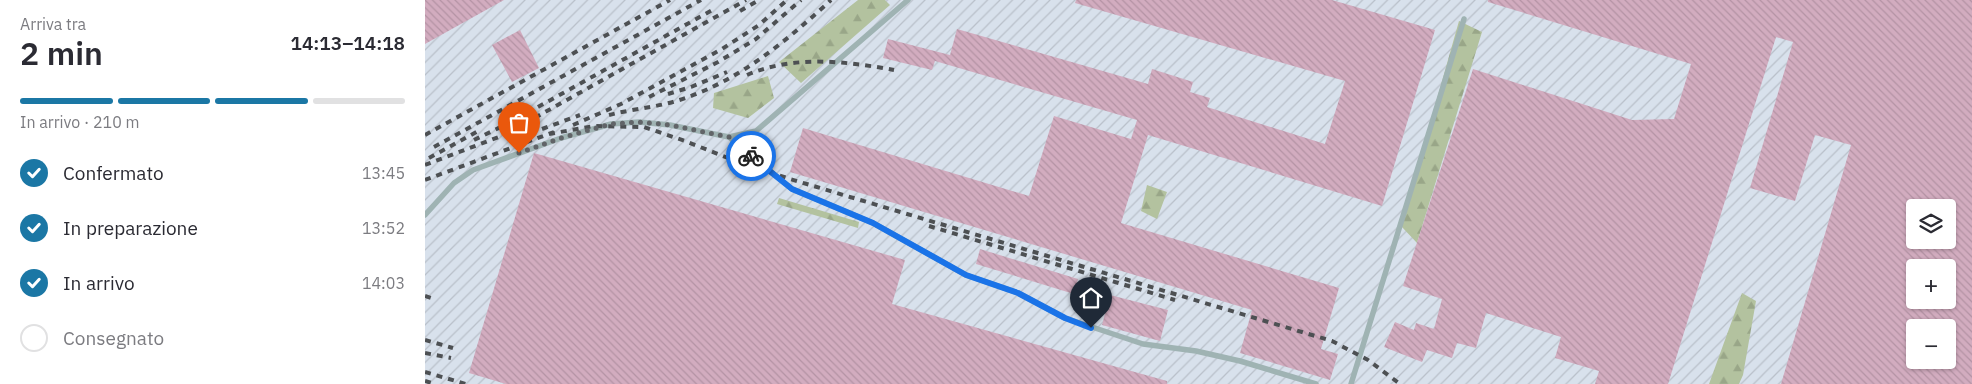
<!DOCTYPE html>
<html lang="it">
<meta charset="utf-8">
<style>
:root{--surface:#fff;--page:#f7f7f7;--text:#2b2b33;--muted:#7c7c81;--line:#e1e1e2;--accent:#1b77a5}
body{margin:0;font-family:"IBM Plex Sans",sans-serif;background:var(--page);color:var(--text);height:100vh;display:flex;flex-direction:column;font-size:19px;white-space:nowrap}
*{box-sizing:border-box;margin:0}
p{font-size:16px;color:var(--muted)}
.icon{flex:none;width:28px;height:28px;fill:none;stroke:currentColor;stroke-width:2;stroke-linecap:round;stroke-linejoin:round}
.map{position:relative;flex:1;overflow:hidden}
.sheet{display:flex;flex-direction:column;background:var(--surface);width:425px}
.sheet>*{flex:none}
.controls{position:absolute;left:1481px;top:199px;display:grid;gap:10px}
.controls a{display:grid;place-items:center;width:50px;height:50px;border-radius:5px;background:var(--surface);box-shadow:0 1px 4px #0004;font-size:25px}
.pin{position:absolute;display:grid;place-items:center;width:42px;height:42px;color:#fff;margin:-51px -21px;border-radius:50% 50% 50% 0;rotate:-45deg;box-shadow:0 0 5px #0007}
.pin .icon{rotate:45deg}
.courier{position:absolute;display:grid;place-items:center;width:50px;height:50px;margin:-25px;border:4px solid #1a73e8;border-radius:50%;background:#fff;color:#222;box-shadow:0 1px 6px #0007}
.overview em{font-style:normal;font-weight:600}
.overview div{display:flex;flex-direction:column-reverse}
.overview{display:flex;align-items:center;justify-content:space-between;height:85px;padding:0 20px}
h1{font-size:32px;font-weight:600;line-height:38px}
.bar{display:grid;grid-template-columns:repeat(4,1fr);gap:8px 5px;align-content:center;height:60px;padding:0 20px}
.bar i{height:6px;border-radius:4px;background:var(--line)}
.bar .on{background:var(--accent)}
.bar p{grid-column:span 4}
ol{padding:0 20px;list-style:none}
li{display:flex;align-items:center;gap:15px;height:55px}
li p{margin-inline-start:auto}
li .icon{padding:5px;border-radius:50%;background:var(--accent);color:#fff;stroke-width:4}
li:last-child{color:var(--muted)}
li i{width:28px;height:28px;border:2px solid var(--line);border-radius:50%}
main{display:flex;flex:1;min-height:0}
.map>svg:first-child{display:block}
.industrial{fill:url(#industrial-furrows);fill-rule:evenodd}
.forest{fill:url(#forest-firs)}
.building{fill:url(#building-back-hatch);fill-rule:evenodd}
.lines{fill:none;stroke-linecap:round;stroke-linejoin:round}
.service{stroke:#9fb3b3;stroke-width:5.5}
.rail{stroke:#4d5053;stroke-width:4;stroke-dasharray:6 6;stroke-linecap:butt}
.done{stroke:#616468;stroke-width:5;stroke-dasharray:0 9}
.route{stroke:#1a73e8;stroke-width:6}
</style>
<main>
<section class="sheet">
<div class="overview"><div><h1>2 min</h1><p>Arriva tra</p></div><em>14:13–14:18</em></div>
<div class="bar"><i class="on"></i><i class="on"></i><i class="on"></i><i></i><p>In arrivo · 210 m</p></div>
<ol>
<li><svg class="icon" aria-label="check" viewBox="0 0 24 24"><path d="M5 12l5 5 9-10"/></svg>Confermato<p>13:45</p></li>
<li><svg class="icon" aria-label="check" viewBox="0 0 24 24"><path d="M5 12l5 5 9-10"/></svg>In preparazione<p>13:52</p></li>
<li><svg class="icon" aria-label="check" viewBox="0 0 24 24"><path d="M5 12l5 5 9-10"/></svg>In arrivo<p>14:03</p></li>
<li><i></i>Consegnato</li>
</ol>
</section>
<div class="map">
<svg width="1547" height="384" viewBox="0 0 1547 384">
<defs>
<pattern id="industrial-furrows" width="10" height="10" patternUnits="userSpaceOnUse" patternTransform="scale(1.25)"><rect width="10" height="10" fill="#d8e1ec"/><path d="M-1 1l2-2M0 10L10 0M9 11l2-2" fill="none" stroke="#b9c0ca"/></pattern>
<pattern id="forest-firs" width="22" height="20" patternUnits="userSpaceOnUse" patternTransform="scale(1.25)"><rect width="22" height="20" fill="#b3c29f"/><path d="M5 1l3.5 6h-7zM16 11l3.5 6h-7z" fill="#99a688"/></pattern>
<pattern id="building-back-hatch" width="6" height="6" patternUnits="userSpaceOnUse" patternTransform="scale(1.25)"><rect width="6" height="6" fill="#d2acbf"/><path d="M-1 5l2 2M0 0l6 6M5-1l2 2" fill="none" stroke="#b493a4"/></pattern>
</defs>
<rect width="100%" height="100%" fill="#e8ecf2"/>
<path class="industrial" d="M0,0H1547V384H0ZM1490,208H1522V240H1490ZM1490,268H1522V300H1490ZM1490,328H1522V360H1490Z"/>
<path class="forest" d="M433,0H460L465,5L376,83L354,62Z
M1034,21L1057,32L992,243L976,226Z
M343,76L349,98L323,118L288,108L289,93Z
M722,185L742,192L732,219L716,211Z
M354,198L434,222L433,228L352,204Z
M1317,293L1331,301L1318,375L1314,384H1284Z"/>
<path class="building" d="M0,0H79L0,44Z
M651,0H907L1010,30L957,206L723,135L696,223L914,288L896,349L913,354L905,380L815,353L827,310L365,172L378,128L604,196L629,116L706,139L712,120L510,61L507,70L458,58L463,39L525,55L532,29L723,84L727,69L768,82L765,92L785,98L782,107L900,144L920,81L650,3Z
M1063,0H1547V384H1356L1426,145L1390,135L1370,201L1325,188L1368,42L1351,37L1243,384H1170L1174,371L1130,358L1136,337L1061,313L1051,348L1032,343L1027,358L1002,350L997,362L959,347L970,322L989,330L991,323L1009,329L1017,299L978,286L1048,69L1207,120L1249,119L1266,64L1063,2ZM1490,208H1522V240H1490ZM1490,268H1522V300H1490ZM1490,328H1522V360H1490Z
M95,30L114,68L87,82L67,45Z
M109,153L480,260L467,304L742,381V384H81L44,373Z
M555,249L653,279L649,294L551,264Z
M685,295L743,310L735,341L677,325Z"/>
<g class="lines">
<path class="service" d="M304,137L367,189L448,223L541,275L593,293L640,318L718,344L771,351L815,361L891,384
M0,215L29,183L48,170L136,138L186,124L214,122L245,125L304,137L331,131L483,0
M926,384L1039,19"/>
<path class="rail" d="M315,11L334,0
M322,75C368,55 420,61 469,70
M243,94L266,87L302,72
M224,97L293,62L331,39L376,0
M184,115C203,110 224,108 244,103C308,86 358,44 406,0
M148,125L196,104L297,49L334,25L362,0
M117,129L155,115
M124,134L169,126L219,127L260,141L303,158L365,179L907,341L943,360L975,384
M0,135L245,0
M49,140L86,122L291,8
M9,147L276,0
M4,158L55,130
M0,165L79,135L321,0
M0,180L129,132
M504,226L750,300
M0,296L9,299
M0,340L28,348
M0,353L26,358
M0,372L41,384
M0,381L10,384"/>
</g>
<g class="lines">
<path class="done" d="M94,153L136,138L186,124L214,122L245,125L304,137L326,156"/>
<path class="route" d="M326,156L367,189L448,223L541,275L593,293L640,318L666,328"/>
</g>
</svg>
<div class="controls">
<a><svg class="icon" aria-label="layers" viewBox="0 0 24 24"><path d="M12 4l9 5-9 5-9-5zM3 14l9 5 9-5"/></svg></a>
<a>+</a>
<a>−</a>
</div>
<div class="pin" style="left:94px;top:153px;background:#ea580c"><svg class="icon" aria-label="bag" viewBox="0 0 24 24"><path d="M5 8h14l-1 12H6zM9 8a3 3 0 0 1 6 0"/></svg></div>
<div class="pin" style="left:666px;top:328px;background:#1f2937"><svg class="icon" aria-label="home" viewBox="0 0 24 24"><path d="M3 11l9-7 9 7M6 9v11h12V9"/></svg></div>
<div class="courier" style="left:326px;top:156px"><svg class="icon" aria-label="bike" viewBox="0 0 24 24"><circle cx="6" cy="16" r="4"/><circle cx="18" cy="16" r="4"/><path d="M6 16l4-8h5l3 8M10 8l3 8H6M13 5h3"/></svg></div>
</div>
</main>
